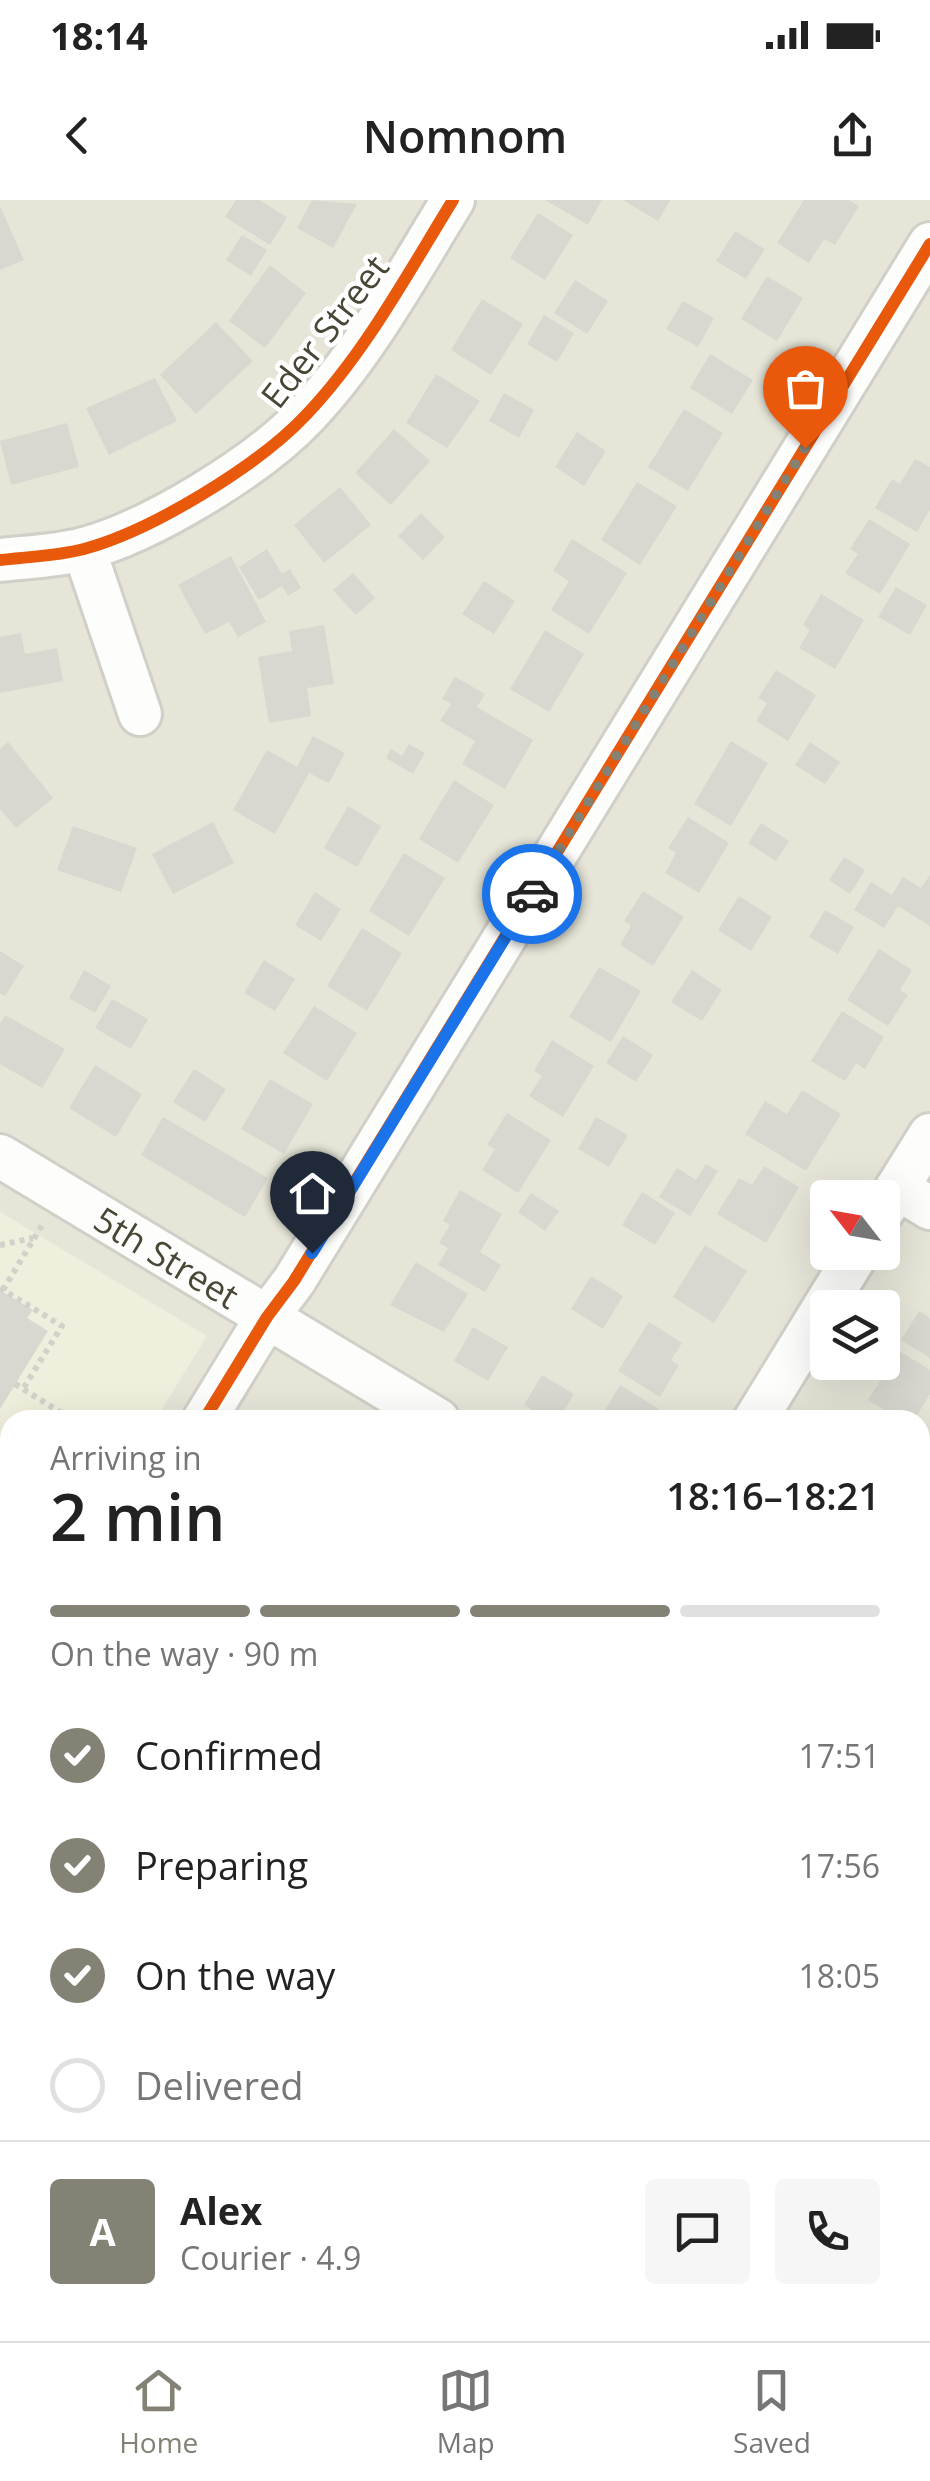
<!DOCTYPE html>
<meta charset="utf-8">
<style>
:root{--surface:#fff;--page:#f6f6f6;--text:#222;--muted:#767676;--line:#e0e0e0;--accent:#848275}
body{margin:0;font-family:"Open Sans",sans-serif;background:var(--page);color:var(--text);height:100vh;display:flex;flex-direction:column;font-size:38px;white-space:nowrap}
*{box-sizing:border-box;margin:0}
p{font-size:32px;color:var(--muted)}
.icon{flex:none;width:55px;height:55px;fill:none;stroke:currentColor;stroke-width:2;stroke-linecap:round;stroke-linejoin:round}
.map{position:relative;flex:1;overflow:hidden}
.details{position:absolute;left:0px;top:1210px;width:930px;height:932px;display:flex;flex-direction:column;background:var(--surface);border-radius:30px 30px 0 0;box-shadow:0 10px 40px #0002}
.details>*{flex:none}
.needle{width:65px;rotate:301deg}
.buttons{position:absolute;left:810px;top:980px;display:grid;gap:20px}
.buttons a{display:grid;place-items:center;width:90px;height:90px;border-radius:10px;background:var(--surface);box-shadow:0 10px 40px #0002;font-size:50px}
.pin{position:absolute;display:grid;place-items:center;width:85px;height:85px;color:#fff;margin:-102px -42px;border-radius:50% 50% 50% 0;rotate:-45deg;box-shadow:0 0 10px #0007}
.pin .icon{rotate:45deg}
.courier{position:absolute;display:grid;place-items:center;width:100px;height:100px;margin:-50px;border:8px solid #1a73e8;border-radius:50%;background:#fff;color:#222;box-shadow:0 2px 12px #0007}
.headline em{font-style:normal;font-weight:600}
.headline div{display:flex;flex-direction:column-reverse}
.headline{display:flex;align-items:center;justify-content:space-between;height:170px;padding:0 50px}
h1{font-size:65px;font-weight:600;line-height:75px}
.bar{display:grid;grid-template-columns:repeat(4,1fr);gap:15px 10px;align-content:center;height:120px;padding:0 50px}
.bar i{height:12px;border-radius:8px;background:var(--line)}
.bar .current{background:var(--accent)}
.bar p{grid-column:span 4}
.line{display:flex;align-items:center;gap:25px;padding:0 50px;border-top:2px solid var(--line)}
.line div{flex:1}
.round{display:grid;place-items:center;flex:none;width:105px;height:105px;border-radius:10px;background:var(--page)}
ol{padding:0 50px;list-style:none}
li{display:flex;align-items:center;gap:30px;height:110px}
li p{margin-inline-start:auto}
li .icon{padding:10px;border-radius:50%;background:var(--accent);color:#fff;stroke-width:4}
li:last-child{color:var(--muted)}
li i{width:55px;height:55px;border:5px solid var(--line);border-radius:50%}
.status{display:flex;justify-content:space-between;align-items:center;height:70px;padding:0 50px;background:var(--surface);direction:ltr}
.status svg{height:28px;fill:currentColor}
header{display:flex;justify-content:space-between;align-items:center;height:130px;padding:0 50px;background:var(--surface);font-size:45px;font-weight:600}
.tab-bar{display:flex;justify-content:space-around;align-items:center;height:140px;border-top:2px solid var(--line);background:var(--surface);font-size:28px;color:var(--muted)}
.tab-bar a{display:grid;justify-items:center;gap:5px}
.tab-bar .current{color:var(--accent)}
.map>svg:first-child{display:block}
.residential{fill:#e6e5d8;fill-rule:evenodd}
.education{fill:#f0efdd}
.building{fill:#d9d8d0}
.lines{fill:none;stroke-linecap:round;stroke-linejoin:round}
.minor-casing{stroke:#d0cfc8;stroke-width:48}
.path{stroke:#d2d1ca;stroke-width:6;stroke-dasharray:5 5;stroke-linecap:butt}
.minor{stroke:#fdfdfc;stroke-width:42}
.cycleway-casing{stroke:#fff;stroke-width:19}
.cycleway{stroke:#e8590c;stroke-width:12}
.done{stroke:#848275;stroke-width:10;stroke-dasharray:0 18}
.route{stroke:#1a73e8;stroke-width:12}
.labels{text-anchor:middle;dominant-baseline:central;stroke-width:9;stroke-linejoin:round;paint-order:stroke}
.street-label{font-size:35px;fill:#494636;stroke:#fff}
</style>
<div class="status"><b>18:14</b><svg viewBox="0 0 49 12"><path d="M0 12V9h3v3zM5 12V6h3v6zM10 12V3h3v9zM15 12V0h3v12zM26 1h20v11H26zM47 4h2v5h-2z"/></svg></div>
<header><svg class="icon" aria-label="back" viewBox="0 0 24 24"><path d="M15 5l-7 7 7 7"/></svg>Nomnom<svg class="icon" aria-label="share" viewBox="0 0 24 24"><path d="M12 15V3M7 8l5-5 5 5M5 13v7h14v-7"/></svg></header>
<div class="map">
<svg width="930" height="2141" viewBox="0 0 930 2141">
<rect width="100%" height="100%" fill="#f2f1eb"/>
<path class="residential" d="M0,0H930V2141H0ZM828,998H882V1052H828ZM828,1108H882V1162H828ZM10,1220H920V2132H10Z"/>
<path class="education" d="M0,1012L207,1136L155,1220H10V1456L0,1473Z"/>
<path class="building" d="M236,0H259L287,17L270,45L225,17Z
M312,0L357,4L333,48L297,28Z
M545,0H602L588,25Z
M623,0H670L658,21Z
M804,0H849L859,6L835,45L824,39L809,63L777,43Z
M0,6L24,60L0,70Z
M538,13L573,35L545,80L510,58Z
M735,31L765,49L746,79L716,61Z
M242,35L267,50L251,76L226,60Z
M270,65L306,93L265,148L229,121Z
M767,76L803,98L777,141L741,119Z
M575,80L608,101L587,134L554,113Z
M482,99L523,124L491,175L451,150Z
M683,101L714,118L698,147L666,129Z
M544,115L574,133L557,162L527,144Z
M216,122L253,161L196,214L160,175Z
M710,154L753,180L732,214L690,188Z
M436,174L480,201L447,248L406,223Z
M155,178L177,221L109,255L86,208Z
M504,193L534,210L519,238L489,221Z
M684,209L723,233L688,291L648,267Z
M67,223L79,267L11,285L0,241Z
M394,229L430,261L391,305L355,273Z
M577,232L606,251L584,286L555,267Z
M915,259L930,267V309L917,332L875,308L892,279L900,284Z
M637,282L677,306L640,365L601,340Z
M340,287L371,325L324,363L294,325Z
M421,313L445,337L423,360L398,336Z
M869,319L910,344L880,394L845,373L858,354L850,349Z
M572,339L627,373L589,434L551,410L569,381L553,371Z
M267,349L282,374L290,369L301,388L288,396L282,386L259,400L239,367Z
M231,356L266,422L238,437L229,422L205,434L178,385Z
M353,373L375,398L356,415L333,390Z
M484,381L515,401L494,434L462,414Z
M896,387L927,405L910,435L878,417Z
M821,394L864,420L835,469L799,448L810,430L803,425Z
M324,425L334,484L307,488L311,516L269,523L258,457L292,451L289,431Z
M545,430L584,454L549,512L510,489Z
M21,433L25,454L57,448L63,481L0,493V437Z
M776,470L816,495L788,541L756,521L767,503L758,498Z
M455,477L485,494L477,507L533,540L505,589L462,564L475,541L440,521L451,504L442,499Z
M313,536L345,553L329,583L309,573L275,634L233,610L267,550L297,567Z
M731,541L768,563L731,626L694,604Z
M8,542L53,598L16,628L0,609V549Z
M810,542L840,562L825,584L795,565Z
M409,544L425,553L413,574L386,558L391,549L402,556Z
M454,580L494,605L458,663L419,639Z
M348,606L381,626L357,667L324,648Z
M688,617L729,643L699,693L665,673L676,653L668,648Z
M213,622L234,663L173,694L152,654Z
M761,623L789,641L776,661L748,643Z
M73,626L137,648L121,692L57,670Z
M404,653L445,678L409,736L369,711Z
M844,657L865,670L850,694L829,680Z
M930,675V726L898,706L884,728L854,710L871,682L892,695L903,677L921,688Z
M643,691L684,717L653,766L620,745L631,726L624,721Z
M315,692L341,709L321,741L295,725Z
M739,696L772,717L751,751L718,730Z
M825,710L854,727L838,754L809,737Z
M362,728L402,753L367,811L327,786Z
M879,749L912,770L900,790L908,795L888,826L847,800Z
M0,751L24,766L5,796L0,793Z
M264,760L295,779L275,811L244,793Z
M599,767L641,791L611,842L569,817Z
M84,770L111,786L95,813L69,798Z
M692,770L722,790L702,821L671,802Z
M112,799L148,819L131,849L95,828Z
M314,806L357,833L327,881L283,853Z
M842,811L884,837L865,869L856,863L845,881L811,861Z
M5,815L65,849L42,888L0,864V824Z
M623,836L653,855L636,882L606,863Z
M552,840L594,866L563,917L529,896L542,876L534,871Z
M95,865L142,894L116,937L69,908Z
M194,869L226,889L205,922L173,902Z
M270,879L313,904L284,954L241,929Z
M802,890L841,914L806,971L745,934L765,901L787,914Z
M507,913L551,940L518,993L482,970L495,949L487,945Z
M163,917L268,978L245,1017L141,955Z
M596,917L628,935L609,967L578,949Z
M706,964L718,971L690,1016L659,997L677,968L696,980Z
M764,966L799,987L766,1043L717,1014L739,978L752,985Z
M460,990L502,1014L480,1052L501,1065L485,1092L438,1065L448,1048L439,1043L450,1025L443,1021Z
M642,992L675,1013L655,1045L622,1025Z
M531,993L559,1011L545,1031L518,1012Z
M705,1045L747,1071L714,1123L673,1097Z
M416,1062L468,1094L444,1132L390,1105Z
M591,1076L623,1096L603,1129L571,1109Z
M0,1090L33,1110L27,1118L48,1131L0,1209Z
M919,1111L930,1118V1158L901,1140Z
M649,1122L682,1143L671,1160L679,1165L660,1197L618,1171Z
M473,1127L508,1147L488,1181L454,1161Z
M899,1151L930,1170V1194L914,1220H901L868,1200Z
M542,1175L574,1194L558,1220H549L524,1205Z
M620,1185L659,1209L652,1220H599Z
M920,1609L930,1614V1658L920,1652Z
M920,1681L930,1687V1723L920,1739Z
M2,1725L10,1730V1796L0,1790Z
M0,1825L10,1832V1859L4,1869L0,1866Z
M0,1879L10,1885V1924L0,1918Z
M0,1947L10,1953V1976L0,1992Z
M920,2124L930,2130V2141H876L882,2132H920Z
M312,2132H348L362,2141H307Z
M620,2132H665L672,2137L669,2141H614Z"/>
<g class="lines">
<defs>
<g id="minor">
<path d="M84,349L140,514"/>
<path d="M0,360C27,357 57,356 84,349C151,331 258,266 306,215C365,153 408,73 453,0"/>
<path id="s1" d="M0,956L438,1220"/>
<path d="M897,988L930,1008"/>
<path d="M882,1012L930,935"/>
<path d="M204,1220L267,1117L294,1081L930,44"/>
<path d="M755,1220L858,1052"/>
<path d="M920,1512L930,1518"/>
<path d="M0,1555L10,1538"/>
<path d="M920,1897L930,1881"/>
<path d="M0,2061L10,2067"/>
<path d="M119,2132L133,2141"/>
<path d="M208,2141L213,2132"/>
<path d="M770,2141L775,2132"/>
</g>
</defs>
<use href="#minor" class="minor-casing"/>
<path class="path" d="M0,1045L33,1038
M0,1088L62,1126L23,1189
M3,1090L44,1022
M15,1184L73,1220"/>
<use href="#minor" class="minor"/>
<defs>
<path id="cycleway" d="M0,360C27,357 57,356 84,349C151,331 258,266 306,215C365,153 408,73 453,0
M204,1220L267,1117L294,1081L930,44"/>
</defs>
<use href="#cycleway" class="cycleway-casing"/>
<use href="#cycleway" class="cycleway"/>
</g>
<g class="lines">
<path class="done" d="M532,694L805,248"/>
<path class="route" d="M312,1053L532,694"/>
</g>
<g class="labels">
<g class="street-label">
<text transform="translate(324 131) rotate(-52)">Eder Street</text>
<text stroke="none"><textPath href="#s1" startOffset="195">5th Street</textPath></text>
</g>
</g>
</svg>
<div class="buttons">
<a><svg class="needle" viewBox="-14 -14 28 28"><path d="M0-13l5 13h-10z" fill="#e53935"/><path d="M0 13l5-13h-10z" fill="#767676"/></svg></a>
<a><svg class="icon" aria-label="layers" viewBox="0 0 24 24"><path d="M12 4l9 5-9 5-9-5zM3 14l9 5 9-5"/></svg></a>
</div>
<div class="pin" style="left:805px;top:248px;background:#ea580c"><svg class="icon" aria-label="bag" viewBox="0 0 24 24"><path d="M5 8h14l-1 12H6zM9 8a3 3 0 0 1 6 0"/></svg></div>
<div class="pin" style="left:312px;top:1053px;background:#1f2937"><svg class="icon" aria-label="home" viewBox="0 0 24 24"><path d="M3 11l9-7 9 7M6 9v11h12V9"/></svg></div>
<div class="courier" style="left:532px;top:694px"><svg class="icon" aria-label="car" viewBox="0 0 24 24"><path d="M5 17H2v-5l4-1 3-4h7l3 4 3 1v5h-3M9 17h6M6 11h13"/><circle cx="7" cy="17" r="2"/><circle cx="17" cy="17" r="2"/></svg></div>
<section class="details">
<div class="headline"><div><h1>2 min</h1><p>Arriving in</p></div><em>18:16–18:21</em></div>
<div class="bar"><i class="current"></i><i class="current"></i><i class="current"></i><i></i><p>On the way · 90 m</p></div>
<ol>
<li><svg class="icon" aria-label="check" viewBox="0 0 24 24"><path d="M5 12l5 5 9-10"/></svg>Confirmed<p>17:51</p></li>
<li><svg class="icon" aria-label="check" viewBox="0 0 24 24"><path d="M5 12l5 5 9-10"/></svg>Preparing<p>17:56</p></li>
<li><svg class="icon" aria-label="check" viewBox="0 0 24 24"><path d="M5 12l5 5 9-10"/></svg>On the way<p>18:05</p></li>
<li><i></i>Delivered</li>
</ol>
<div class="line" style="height:180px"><b class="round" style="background:var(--accent);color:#fff">A</b><div><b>Alex</b><p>Courier · 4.9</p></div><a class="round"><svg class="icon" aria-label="chat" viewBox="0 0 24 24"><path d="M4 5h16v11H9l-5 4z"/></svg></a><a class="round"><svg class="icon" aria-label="phone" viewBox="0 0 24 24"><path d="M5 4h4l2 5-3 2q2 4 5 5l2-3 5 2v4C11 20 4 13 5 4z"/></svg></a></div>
</section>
</div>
<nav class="tab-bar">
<a class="current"><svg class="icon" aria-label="home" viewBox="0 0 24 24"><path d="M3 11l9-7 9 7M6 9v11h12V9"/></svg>Home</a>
<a><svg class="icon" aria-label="map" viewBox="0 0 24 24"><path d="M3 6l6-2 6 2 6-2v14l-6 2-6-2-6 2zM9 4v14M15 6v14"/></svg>Map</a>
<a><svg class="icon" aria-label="saved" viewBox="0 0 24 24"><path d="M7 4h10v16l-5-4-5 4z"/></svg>Saved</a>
</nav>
